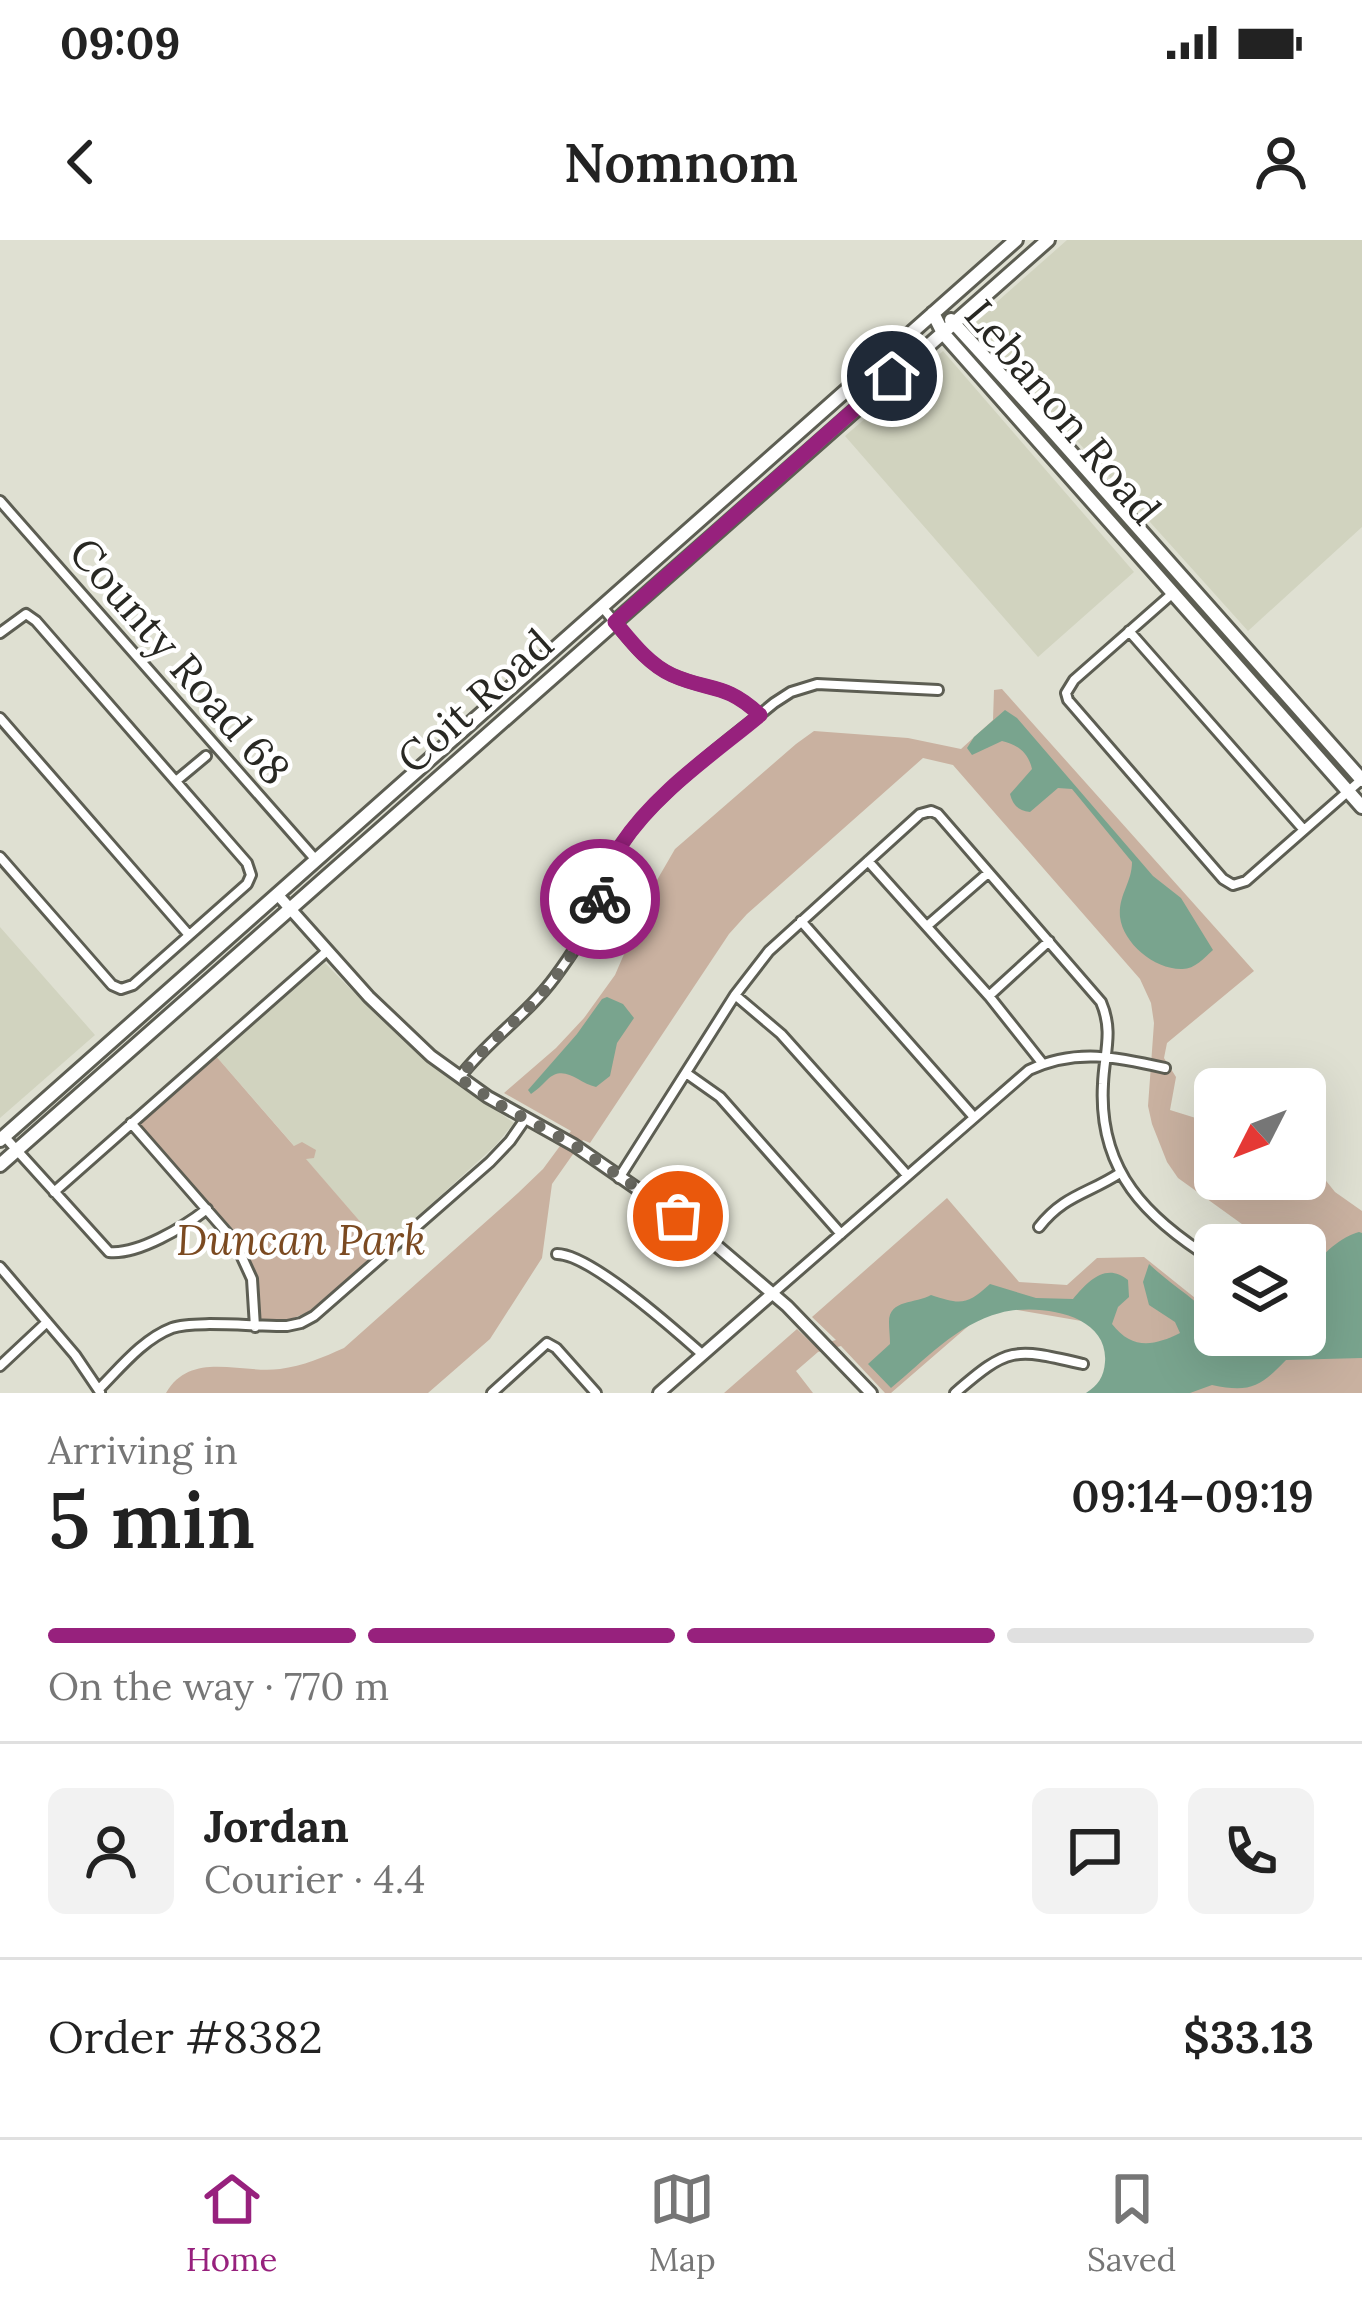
<!DOCTYPE html>
<meta charset="utf-8">
<style>
:root{--surface:#fff;--page:#f2f2f2;--text:#222;--muted:#767676;--line:#e0e0e0;--accent:#97217d}
body{margin:0;font-family:Lora,serif;background:var(--page);color:var(--text);height:100vh;display:flex;flex-direction:column;font-size:45px;white-space:nowrap}
*{box-sizing:border-box;margin:0}
p{font-size:39px;color:var(--muted)}
.icon{flex:none;width:66px;height:66px;fill:none;stroke:currentColor;stroke-width:2;stroke-linecap:round;stroke-linejoin:round}
.map{position:relative;height:1153px;overflow:hidden}
.drawer{display:flex;flex-direction:column;background:var(--surface);flex:1}
.drawer>*{flex:none}
.needle{width:78px;rotate:228deg}
.buttons{position:absolute;left:1194px;top:828px;display:grid;gap:24px}
.buttons a{display:grid;place-items:center;width:132px;height:132px;border-radius:18px;background:var(--surface);box-shadow:0 12px 48px #0002;font-size:60px}
.pin{position:absolute;display:grid;place-items:center;width:102px;height:102px;color:#fff;margin:-51px;border:6px solid #fff;border-radius:50%;box-shadow:0 3px 12px #0007}
.courier{position:absolute;display:grid;place-items:center;width:120px;height:120px;margin:-60px;border:9px solid #97217d;border-radius:50%;background:#fff;color:#222;box-shadow:0 3px 15px #0007}
.headline em{font-style:normal;font-weight:600}
.headline div{display:flex;flex-direction:column-reverse}
.headline{display:flex;align-items:center;justify-content:space-between;height:204px;padding:0 48px}
h1{font-size:78px;font-weight:600;line-height:90px}
.bar{display:grid;grid-template-columns:repeat(4,1fr);gap:18px 12px;align-content:center;height:144px;padding:0 48px}
.bar i{height:15px;border-radius:9px;background:var(--line)}
.bar .active{background:var(--accent)}
.bar p{grid-column:span 4}
.line{display:flex;align-items:center;gap:30px;padding:0 48px;border-top:3px solid var(--line)}
.line div{flex:1}
.round{display:grid;place-items:center;flex:none;width:126px;height:126px;border-radius:18px;background:var(--page)}
.status{display:flex;justify-content:space-between;align-items:center;height:84px;padding:0 60px;background:var(--surface);direction:ltr}
.status svg{height:33px;fill:currentColor}
header{display:flex;justify-content:space-between;align-items:center;height:156px;padding:0 48px;background:var(--surface);font-size:54px;font-weight:600}
.tabs{display:flex;justify-content:space-around;align-items:center;height:168px;border-top:3px solid var(--line);background:var(--surface);font-size:33px;color:var(--muted)}
.tabs a{display:grid;justify-items:center;gap:6px}
.tabs .active{color:var(--accent)}
.map>svg:first-child{display:block}
.built{fill:#d1d3bf}
.green{fill:#c9b1a0}
.water{fill:#79a48e}
.lines{fill:none;stroke-linecap:round;stroke-linejoin:round}
.minor-casing{stroke:#5d5e53;stroke-width:14}
.tertiary-casing{stroke:#5d5e53;stroke-width:16}
.secondary-casing{stroke:#5d5e53;stroke-width:18}
.minor{stroke:#fff;stroke-width:8}
.tertiary{stroke:#fff;stroke-width:10}
.secondary{stroke:#fff;stroke-width:12}
.done{stroke:#686860;stroke-width:12;stroke-dasharray:0 21.6}
.route{stroke:#97217d;stroke-width:15}
.labels{text-anchor:middle;dominant-baseline:central;stroke-width:9;stroke-linejoin:round;paint-order:stroke}
.street-label{font-size:42px;fill:#282823;stroke:#fff}
.park-label{font-size:42px;font-style:italic;fill:#7b4a21;stroke:#fff}
</style>
<div class="status"><b>09:09</b><svg viewBox="0 0 49 12"><path d="M0 12V9h3v3zM5 12V6h3v6zM10 12V3h3v9zM15 12V0h3v12zM26 1h20v11H26zM47 4h2v5h-2z"/></svg></div>
<header><svg class="icon" aria-label="back" viewBox="0 0 24 24"><path d="M15 5l-7 7 7 7"/></svg>Nomnom<svg class="icon" aria-label="person" viewBox="0 0 24 24"><circle cx="12" cy="8" r="4"/><path d="M4 21q1-7 8-7t8 7"/></svg></header>
<div class="map">
<svg width="1362" height="1153" viewBox="0 0 1362 1153">
<rect width="100%" height="100%" fill="#dfe0d2"/>
<path class="built" d="M1067,0H1362V287L1248,391L972,84Z
M943,111L1134,332L1038,417L845,196Z
M0,687L95,795L0,878Z
M325,723L376,775L433,826L514,883L495,906L383,1008L215,815Z"/>
<path class="green" d="M1002,449L1254,731L1167,803L1164,818L1176,837L1170,870L1215,884V939H1305V919L1315,927L1335,952L1362,971V1153H1169L1093,1083L1000,1067L973,1082L891,1153H885L841,1106L818,1112L796,1131L813,1153H724L797,1089L815,1106L836,1100L812,1077L947,958L1019,1042L1067,1045L1097,1018L1144,1017L1215,1074V1095H1305V1005H1271L1178,938L1167,922L1152,884L1148,866L1154,783L1151,763L1140,739L953,525L923,518L747,674L729,694L590,903L583,900L552,944L542,1018L490,1099L428,1153H166C191,1110 240,1134 280,1129C303,1126 324,1117 344,1108L518,953L543,929L571,891L504,853L556,808L584,778L615,735L653,647L675,609L796,504L814,491L908,498L961,509L993,480L994,450Z
M215,815L294,906L302,902L316,910L314,918L306,919L383,1008L308,1072L291,1079L262,1080L258,1075L255,1031L241,998L141,889V881Z"/>
<path class="water" d="M1005,470L1017,478L1153,636L1181,658L1213,710C1204,718 1194,730 1181,729C1154,729 1123,703 1120,677C1118,655 1132,643 1132,622L1072,549L1058,548L1030,572C1018,571 1013,565 1010,554L1032,529C1028,512 1018,505 1002,501L972,515L967,508L974,497Z
M607,757L623,764L634,778L617,803L610,836L596,847C578,843 564,823 547,840C542,845 537,850 531,854L528,850L577,794L602,759Z
M1359,992L1362,993V1118L1286,1120C1260,1147 1250,1153 1212,1145L1190,1153H1086C1098,1145 1104,1137 1105,1122C1109,1072 1035,1063 1000,1073C957,1084 924,1121 891,1148L868,1124L890,1104C890,1097 889,1089 889,1082C889,1059 916,1064 931,1055C961,1065 967,1065 990,1044L1036,1058L1073,1059C1088,1041 1106,1022 1128,1040L1129,1057L1118,1067L1112,1084C1132,1110 1154,1106 1180,1093L1175,1082L1149,1065L1143,1042L1149,1024C1170,1044 1196,1059 1215,1080V1095H1305C1305,1080 1302,1060 1305,1045C1310,1024 1338,997 1359,992Z"/>
<g class="lines">
<defs>
<path id="minor" d="M0,261L316,620
M1173,353L1074,440L1066,453L1068,460L1223,639L1233,645L1246,641L1361,540
M602,367C623,391 643,422 672,435C710,452 725,442 760,475
M1129,391L1304,590
M0,393L26,374L36,381L247,623L251,635L247,644L133,745L121,749L112,745L0,617
M0,478L189,695
M176,541L206,516
M868,621L989,756L1043,824
M801,681L973,876
M927,686L988,633
M735,755L781,794L907,935
M989,756L1049,701
M686,833L720,857L841,994
M460,837C488,800 527,775 555,737C569,718 584,697 593,675C603,653 608,627 620,607C651,556 727,502 774,463L791,452L817,444L938,450
M131,883L235,1002L252,1039L255,1087
M4,896L109,1012C138,1015 184,987 207,969
M619,938L735,755L769,711L920,574L931,571L938,574L1101,762C1114,792 1104,814 1103,844C1098,931 1147,979 1215,1021
M54,952L327,711
M1039,987C1064,955 1088,954 1120,933
M557,1014C590,1014 675,1090 702,1114
M0,1027L75,1115L100,1152
M773,1053L1029,830C1076,808 1117,817 1165,828
M0,1126L47,1082
M99,1149C120,1128 143,1099 172,1088C194,1080 259,1087 287,1086L301,1083L314,1076L490,922L510,901L526,878
M492,1153L547,1103L556,1108L596,1153
M955,1153C1009,1106 1014,1108 1083,1124"/>
<path id="tertiary" d="M277,654L369,757L431,816L488,857L574,905L704,995L787,1066L871,1153
M659,1153L773,1053"/>
<path id="secondary" d="M933,73L943,93L1362,567
M951,80L1047,185L1362,540
M0,900L1016,0
M0,925L1048,0"/>
</defs>
<use href="#minor" class="minor-casing"/>
<use href="#tertiary" class="tertiary-casing"/>
<use href="#secondary" class="secondary-casing"/>
<use href="#minor" class="minor"/>
<use href="#tertiary" class="tertiary"/>
<use href="#secondary" class="secondary"/>
</g>
<g class="lines">
<path class="done" d="M600,659C584,700 558,739 526,770C503,793 479,812 459,838L502,866L574,905L678,976"/>
<path class="route" d="M600,659C606,641 611,621 621,605C655,553 713,514 760,475C725,442 710,452 672,435C648,424 631,401 615,382L892,136"/>
</g>
<g class="labels">
<g class="street-label">
<text transform="translate(1063 172) rotate(50)">Lebanon Road</text>
<text transform="translate(180 421) rotate(49)">County Road 68</text>
<text transform="translate(475 461) rotate(-42)">Coit Road</text>
</g>
<g class="park-label">
<text x="301" y="1000">Duncan Park</text>
</g>
</g>
</svg>
<div class="buttons">
<a><svg class="needle" viewBox="-14 -14 28 28"><path d="M0-13l5 13h-10z" fill="#e53935"/><path d="M0 13l5-13h-10z" fill="#767676"/></svg></a>
<a><svg class="icon" aria-label="layers" viewBox="0 0 24 24"><path d="M12 4l9 5-9 5-9-5zM3 14l9 5 9-5"/></svg></a>
</div>
<div class="pin" style="left:678px;top:976px;background:#ea580c"><svg class="icon" aria-label="bag" viewBox="0 0 24 24"><path d="M5 8h14l-1 12H6zM9 8a3 3 0 0 1 6 0"/></svg></div>
<div class="pin" style="left:892px;top:136px;background:#1f2937"><svg class="icon" aria-label="home" viewBox="0 0 24 24"><path d="M3 11l9-7 9 7M6 9v11h12V9"/></svg></div>
<div class="courier" style="left:600px;top:659px"><svg class="icon" aria-label="bike" viewBox="0 0 24 24"><circle cx="6" cy="16" r="4"/><circle cx="18" cy="16" r="4"/><path d="M6 16l4-8h5l3 8M10 8l3 8H6M13 5h3"/></svg></div>
</div>
<section class="drawer">
<div class="headline"><div><h1>5 min</h1><p>Arriving in</p></div><em>09:14–09:19</em></div>
<div class="bar"><i class="active"></i><i class="active"></i><i class="active"></i><i></i><p>On the way · 770 m</p></div>
<div class="line" style="height:216px"><a class="round"><svg class="icon" aria-label="person" viewBox="0 0 24 24"><circle cx="12" cy="8" r="4"/><path d="M4 21q1-7 8-7t8 7"/></svg></a><div><b>Jordan</b><p>Courier · 4.4</p></div><a class="round"><svg class="icon" aria-label="chat" viewBox="0 0 24 24"><path d="M4 5h16v11H9l-5 4z"/></svg></a><a class="round"><svg class="icon" aria-label="phone" viewBox="0 0 24 24"><path d="M5 4h4l2 5-3 2q2 4 5 5l2-3 5 2v4C11 20 4 13 5 4z"/></svg></a></div>
<div class="line" style="height:156px"><div>Order #8382</div><b>$33.13</b></div>
</section>
<nav class="tabs">
<a class="active"><svg class="icon" aria-label="home" viewBox="0 0 24 24"><path d="M3 11l9-7 9 7M6 9v11h12V9"/></svg>Home</a>
<a><svg class="icon" aria-label="map" viewBox="0 0 24 24"><path d="M3 6l6-2 6 2 6-2v14l-6 2-6-2-6 2zM9 4v14M15 6v14"/></svg>Map</a>
<a><svg class="icon" aria-label="saved" viewBox="0 0 24 24"><path d="M7 4h10v16l-5-4-5 4z"/></svg>Saved</a>
</nav>
